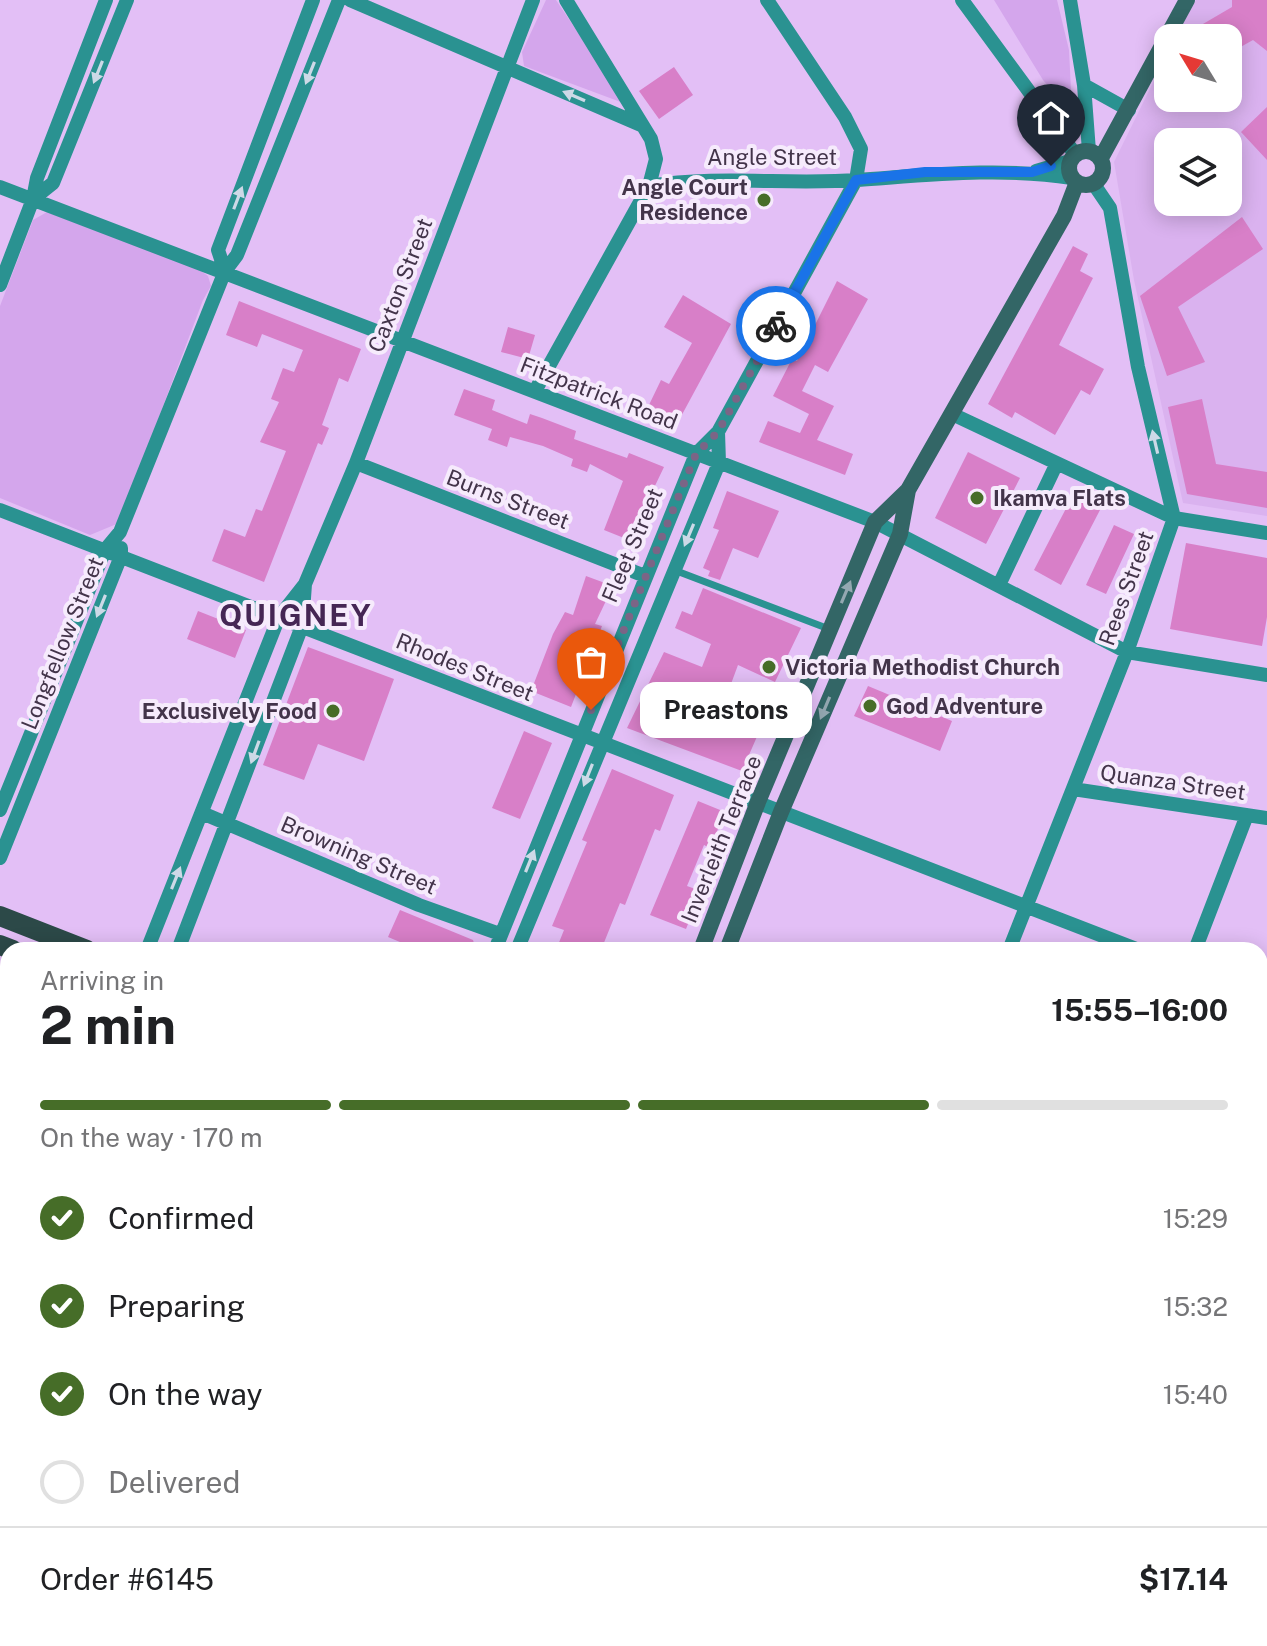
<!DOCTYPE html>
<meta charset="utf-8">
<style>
:root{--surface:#fff;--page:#f6f6f6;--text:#202124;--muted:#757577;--line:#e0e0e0;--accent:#466d28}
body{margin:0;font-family:"Public Sans",sans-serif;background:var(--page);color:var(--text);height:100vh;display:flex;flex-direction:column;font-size:30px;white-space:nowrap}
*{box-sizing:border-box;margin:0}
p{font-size:26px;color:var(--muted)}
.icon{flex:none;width:44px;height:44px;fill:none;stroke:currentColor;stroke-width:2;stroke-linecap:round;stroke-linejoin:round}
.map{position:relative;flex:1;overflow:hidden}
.details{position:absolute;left:0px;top:942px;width:1268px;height:704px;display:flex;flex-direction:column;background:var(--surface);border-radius:24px 24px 0 0;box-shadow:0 4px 20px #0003}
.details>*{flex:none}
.needle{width:52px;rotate:308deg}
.fabs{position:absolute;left:1154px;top:24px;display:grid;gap:16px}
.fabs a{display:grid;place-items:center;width:88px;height:88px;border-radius:16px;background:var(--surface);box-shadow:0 4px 20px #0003;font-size:40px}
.pin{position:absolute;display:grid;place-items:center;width:68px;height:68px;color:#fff;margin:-82px -34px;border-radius:50% 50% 50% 0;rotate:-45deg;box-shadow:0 0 8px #0007}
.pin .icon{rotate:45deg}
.courier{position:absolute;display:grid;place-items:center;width:80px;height:80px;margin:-40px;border:6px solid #1a73e8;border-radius:50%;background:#fff;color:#222;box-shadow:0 2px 10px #0007}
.bubble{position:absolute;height:56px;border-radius:16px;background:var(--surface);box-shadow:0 4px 20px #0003;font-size:26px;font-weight:700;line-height:56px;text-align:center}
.head em{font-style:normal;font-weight:700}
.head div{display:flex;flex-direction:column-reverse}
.head{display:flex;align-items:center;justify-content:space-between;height:136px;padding:0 40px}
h1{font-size:52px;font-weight:700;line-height:60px}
.bar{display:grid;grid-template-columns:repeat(4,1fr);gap:12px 8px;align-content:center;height:96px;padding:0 40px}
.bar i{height:10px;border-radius:6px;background:var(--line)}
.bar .active{background:var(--accent)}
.bar p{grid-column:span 4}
.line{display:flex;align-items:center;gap:20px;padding:0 40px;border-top:2px solid var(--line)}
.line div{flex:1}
ol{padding:0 40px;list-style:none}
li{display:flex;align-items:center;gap:24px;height:88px}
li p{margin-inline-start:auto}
li .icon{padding:8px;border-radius:50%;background:var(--accent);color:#fff;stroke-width:4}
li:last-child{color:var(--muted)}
li i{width:44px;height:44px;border:4px solid var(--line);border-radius:50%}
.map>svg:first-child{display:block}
.built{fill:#dab2ef;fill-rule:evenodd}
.green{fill:#d4a6ec}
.building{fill:#d87fc8}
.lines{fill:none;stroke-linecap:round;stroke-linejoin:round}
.lane{stroke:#2a9291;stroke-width:7}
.street{stroke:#2a9291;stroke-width:14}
.secondary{stroke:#366;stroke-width:16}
.primary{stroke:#2c4948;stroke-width:20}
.oneway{fill:#cdd9e7}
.oneway2{fill:#94a8b1}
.done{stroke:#7b6586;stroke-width:8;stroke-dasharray:0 14.4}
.route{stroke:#1a73e8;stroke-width:10}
.poi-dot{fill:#466d28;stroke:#f6ebfc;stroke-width:3}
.labels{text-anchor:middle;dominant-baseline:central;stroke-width:8;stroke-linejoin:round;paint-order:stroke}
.street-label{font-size:22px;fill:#43344a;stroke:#f6ebfc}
.poi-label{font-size:22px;font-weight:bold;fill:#43344a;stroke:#f6ebfc;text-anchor:start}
.district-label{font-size:30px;font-weight:bold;letter-spacing:2px;fill:#452654;stroke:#f6ebfc}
</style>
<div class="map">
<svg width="1267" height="1646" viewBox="0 0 1267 1646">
<rect width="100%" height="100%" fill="#e3bff6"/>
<path class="built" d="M1196,0H1267V516L1183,503L1134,280L1114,162L1168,52V98H1228V38H1175ZM1168,142H1228V202H1168Z
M854,1638H1083L1080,1646H851Z"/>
<path class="green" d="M546,0H556L626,104L524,66L522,52Z
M994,0H1057L1069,50L1071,90L1060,100L1043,80Z
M47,212L200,270L208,276L211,286L203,300L119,523L90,535L0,498V306L33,220Z"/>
<path class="building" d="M1232,0H1267V51L1253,40L1228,54V38H1179L1232,7Z
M674,67L693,95L659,119L639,91Z
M1267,107V160L1241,132Z
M1242,217L1263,249L1178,307L1205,362L1167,376L1140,296Z
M1073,246L1088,254L1080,271L1093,278L1059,345L1104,369L1090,395L1081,390L1055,435L1015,412L1012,418L988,404Z
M837,281L868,299L828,372L815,365L802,391L834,406L817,440L853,454L845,475L759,442L768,421L800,433L809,414L773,396L792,359L797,361Z
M683,295L731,324L678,422L648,407L661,380L669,384L692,343L664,327Z
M239,301L361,349L348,382L339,378L322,425L329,428L322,445L318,443L264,582L212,561L224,529L245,537L256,509L262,511L286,451L260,442L279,402L271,399L283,368L294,372L303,350L262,334L257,347L226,335Z
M508,327L535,335L528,359L501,352Z
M464,389L495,400L492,410L527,424L530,414L542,418L576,431L574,439L627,458L629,453L664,467L629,540L604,530L623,481L590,464L587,472L571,466L573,459L543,446L510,437L507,447L488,440L492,429L454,415Z
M1202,399L1216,464L1267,472V508L1187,494L1168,407Z
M968,452L1020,478L986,544L935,518Z
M727,491L779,511L758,558L733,548L720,580L708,576L710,571L703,568L719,530L713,528Z
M1073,495L1100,510L1061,585L1034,570Z
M1114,525L1134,534L1106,594L1086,585Z
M1186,543L1267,558V617L1262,646L1170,629Z
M586,576L613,586L595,624L602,626L595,644L581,638L571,666L582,670L583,676L571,707L531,691L553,634L565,612L573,615Z
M703,588L801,628L775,682L738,665L728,692L769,709L742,771L627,728L664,652L702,667L711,644L675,628L682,611L692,615Z
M198,611L246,630L235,658L187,639Z
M308,647L394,679L364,761L318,744L304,780L263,765Z
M868,686L952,721L940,751L854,716Z
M524,731L552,743L520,819L492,808Z
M612,769L674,795L660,831L655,829L625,905L620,903L601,950H556L564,930L552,926L587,842L582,840Z
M698,801L725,812L710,848L704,845L687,886L701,891L686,929L650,915Z
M400,910L473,940L476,950H419L388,937Z"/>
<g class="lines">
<path class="lane" d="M674,570L829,629
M1260,1246L1267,1248
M0,1326L8,1329"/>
<path class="street" d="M350,0L641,125
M566,0L651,139L656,159L649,186
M962,0L1075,154
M1070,0L1084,85L1089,151
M1084,85L1129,110
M1036,171L1070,161
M0,187L875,522L1127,652L1267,675
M33,199L53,183L127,0
M225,271L218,250L313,0
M0,285L33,199L37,178L106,0
M535,391L649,186C719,175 788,185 858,180C930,175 1000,167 1072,178
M952,414L1174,518L1267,533
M356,463L645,576
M0,510L1139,950
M999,585L1056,465
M1073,789L1267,818
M0,810L105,550L120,532L225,271L237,255L339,0
M202,813L419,905L500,934
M0,858L121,556V548
M147,950L279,617L305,584L356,463L533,0
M178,950L302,626L305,584
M495,950L696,454L718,432L856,180L861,149L845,117L767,0
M517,950L719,463L718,432
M1009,950L1127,652L1174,518L1138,367L1110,208L1093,183
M1195,950L1247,815
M1260,998L1267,1001
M1260,1184L1267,1187
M1260,1238L1267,1221
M0,1263L8,1266
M1260,1622L1267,1624
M811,1638L823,1643
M1101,1646L1104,1638"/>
<path class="secondary" d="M1069 168a17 17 0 1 1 34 0a17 17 0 1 1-34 0Z
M1101,158L1187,0
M701,950L758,802L875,522L908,490L1064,216L1077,182
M727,950L781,812L900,534L908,490
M1260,1424L1267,1427
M361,1638L381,1646
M438,1646L441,1638
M463,1646L466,1638"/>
<path class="primary" d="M0,916L87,950
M0,945L13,950
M251,1642L262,1638
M225,1646L228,1638"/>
</g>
<defs><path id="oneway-solid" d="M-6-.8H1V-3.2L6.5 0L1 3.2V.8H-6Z" transform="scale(2)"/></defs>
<g class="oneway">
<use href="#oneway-solid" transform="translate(98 72) rotate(112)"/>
<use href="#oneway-solid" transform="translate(310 73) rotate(112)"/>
<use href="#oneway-solid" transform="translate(574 96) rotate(-157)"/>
<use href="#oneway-solid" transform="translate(238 198) rotate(-69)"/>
<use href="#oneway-solid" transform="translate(1155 442) rotate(-103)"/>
<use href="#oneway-solid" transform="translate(689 535) rotate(113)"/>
<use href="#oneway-solid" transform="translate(101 606) rotate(112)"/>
<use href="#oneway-solid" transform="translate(255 752) rotate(110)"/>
<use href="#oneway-solid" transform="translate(588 775) rotate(112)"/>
<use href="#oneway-solid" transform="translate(530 861) rotate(-68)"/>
<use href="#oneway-solid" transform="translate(176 878) rotate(-68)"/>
</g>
<g class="oneway2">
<use href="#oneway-solid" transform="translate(846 592) rotate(-67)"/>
<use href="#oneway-solid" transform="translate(825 708) rotate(113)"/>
</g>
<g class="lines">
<path class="done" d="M591,710L696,454L718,432L776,326"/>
<path class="route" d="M776,326L856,180L925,172H1032L1051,166"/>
</g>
<g class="poi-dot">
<circle cx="764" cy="200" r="8"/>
<circle cx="977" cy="498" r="8"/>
<circle cx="769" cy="667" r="8"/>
<circle cx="870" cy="706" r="8"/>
<circle cx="333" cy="711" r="8"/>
</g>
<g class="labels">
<g class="street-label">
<text x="772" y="157">Angle Street</text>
<text transform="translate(400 285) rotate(-69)">Caxton Street</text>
<text transform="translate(599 393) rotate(21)">Fitzpatrick Road</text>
<text transform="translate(508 499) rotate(21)">Burns Street</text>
<text transform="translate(632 545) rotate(-67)">Fleet Street</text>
<text transform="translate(1126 588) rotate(-70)">Rees Street</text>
<text transform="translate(62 643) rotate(-68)">Longfellow Street</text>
<text transform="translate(465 667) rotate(22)">Rhodes Street</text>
<text transform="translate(1173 782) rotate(8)">Quanza Street</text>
<text transform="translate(721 839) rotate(-68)">Inverleith Terrace</text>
<text transform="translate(359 855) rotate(23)">Browning Street</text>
</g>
<g class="poi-label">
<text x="748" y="187" text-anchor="end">Angle Court<tspan x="748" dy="25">Residence</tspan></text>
<text x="993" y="498">Ikamva Flats</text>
<text x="785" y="667">Victoria Methodist Church</text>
<text x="886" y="706">God Adventure</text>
<text x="317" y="711" text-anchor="end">Exclusively Food</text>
</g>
<g class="district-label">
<text x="296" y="615">QUIGNEY</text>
</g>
</g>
</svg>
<div class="fabs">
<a><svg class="needle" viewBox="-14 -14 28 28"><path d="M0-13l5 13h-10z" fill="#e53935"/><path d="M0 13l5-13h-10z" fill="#757577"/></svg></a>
<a><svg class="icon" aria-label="layers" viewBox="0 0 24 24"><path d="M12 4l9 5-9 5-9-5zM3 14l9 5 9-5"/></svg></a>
</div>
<div class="pin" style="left:591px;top:710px;background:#ea580c"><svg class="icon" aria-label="bag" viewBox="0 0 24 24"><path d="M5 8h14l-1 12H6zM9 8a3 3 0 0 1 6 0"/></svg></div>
<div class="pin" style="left:1051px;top:166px;background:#1f2937"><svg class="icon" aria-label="home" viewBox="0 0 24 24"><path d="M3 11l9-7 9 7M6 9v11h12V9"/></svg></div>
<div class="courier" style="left:776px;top:326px"><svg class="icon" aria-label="bike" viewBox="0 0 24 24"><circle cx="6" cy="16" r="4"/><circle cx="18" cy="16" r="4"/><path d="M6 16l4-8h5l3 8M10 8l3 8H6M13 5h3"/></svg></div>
<div class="bubble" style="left:640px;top:682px;width:172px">Preastons</div>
<section class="details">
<div class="head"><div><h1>2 min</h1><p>Arriving in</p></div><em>15:55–16:00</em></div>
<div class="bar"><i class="active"></i><i class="active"></i><i class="active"></i><i></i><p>On the way · 170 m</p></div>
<ol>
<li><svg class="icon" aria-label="check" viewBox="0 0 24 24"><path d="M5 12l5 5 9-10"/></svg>Confirmed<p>15:29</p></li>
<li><svg class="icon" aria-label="check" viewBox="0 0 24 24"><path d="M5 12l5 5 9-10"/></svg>Preparing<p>15:32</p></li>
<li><svg class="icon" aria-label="check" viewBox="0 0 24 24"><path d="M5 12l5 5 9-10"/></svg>On the way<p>15:40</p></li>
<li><i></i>Delivered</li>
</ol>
<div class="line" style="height:104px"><div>Order #6145</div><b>$17.14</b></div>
</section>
</div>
